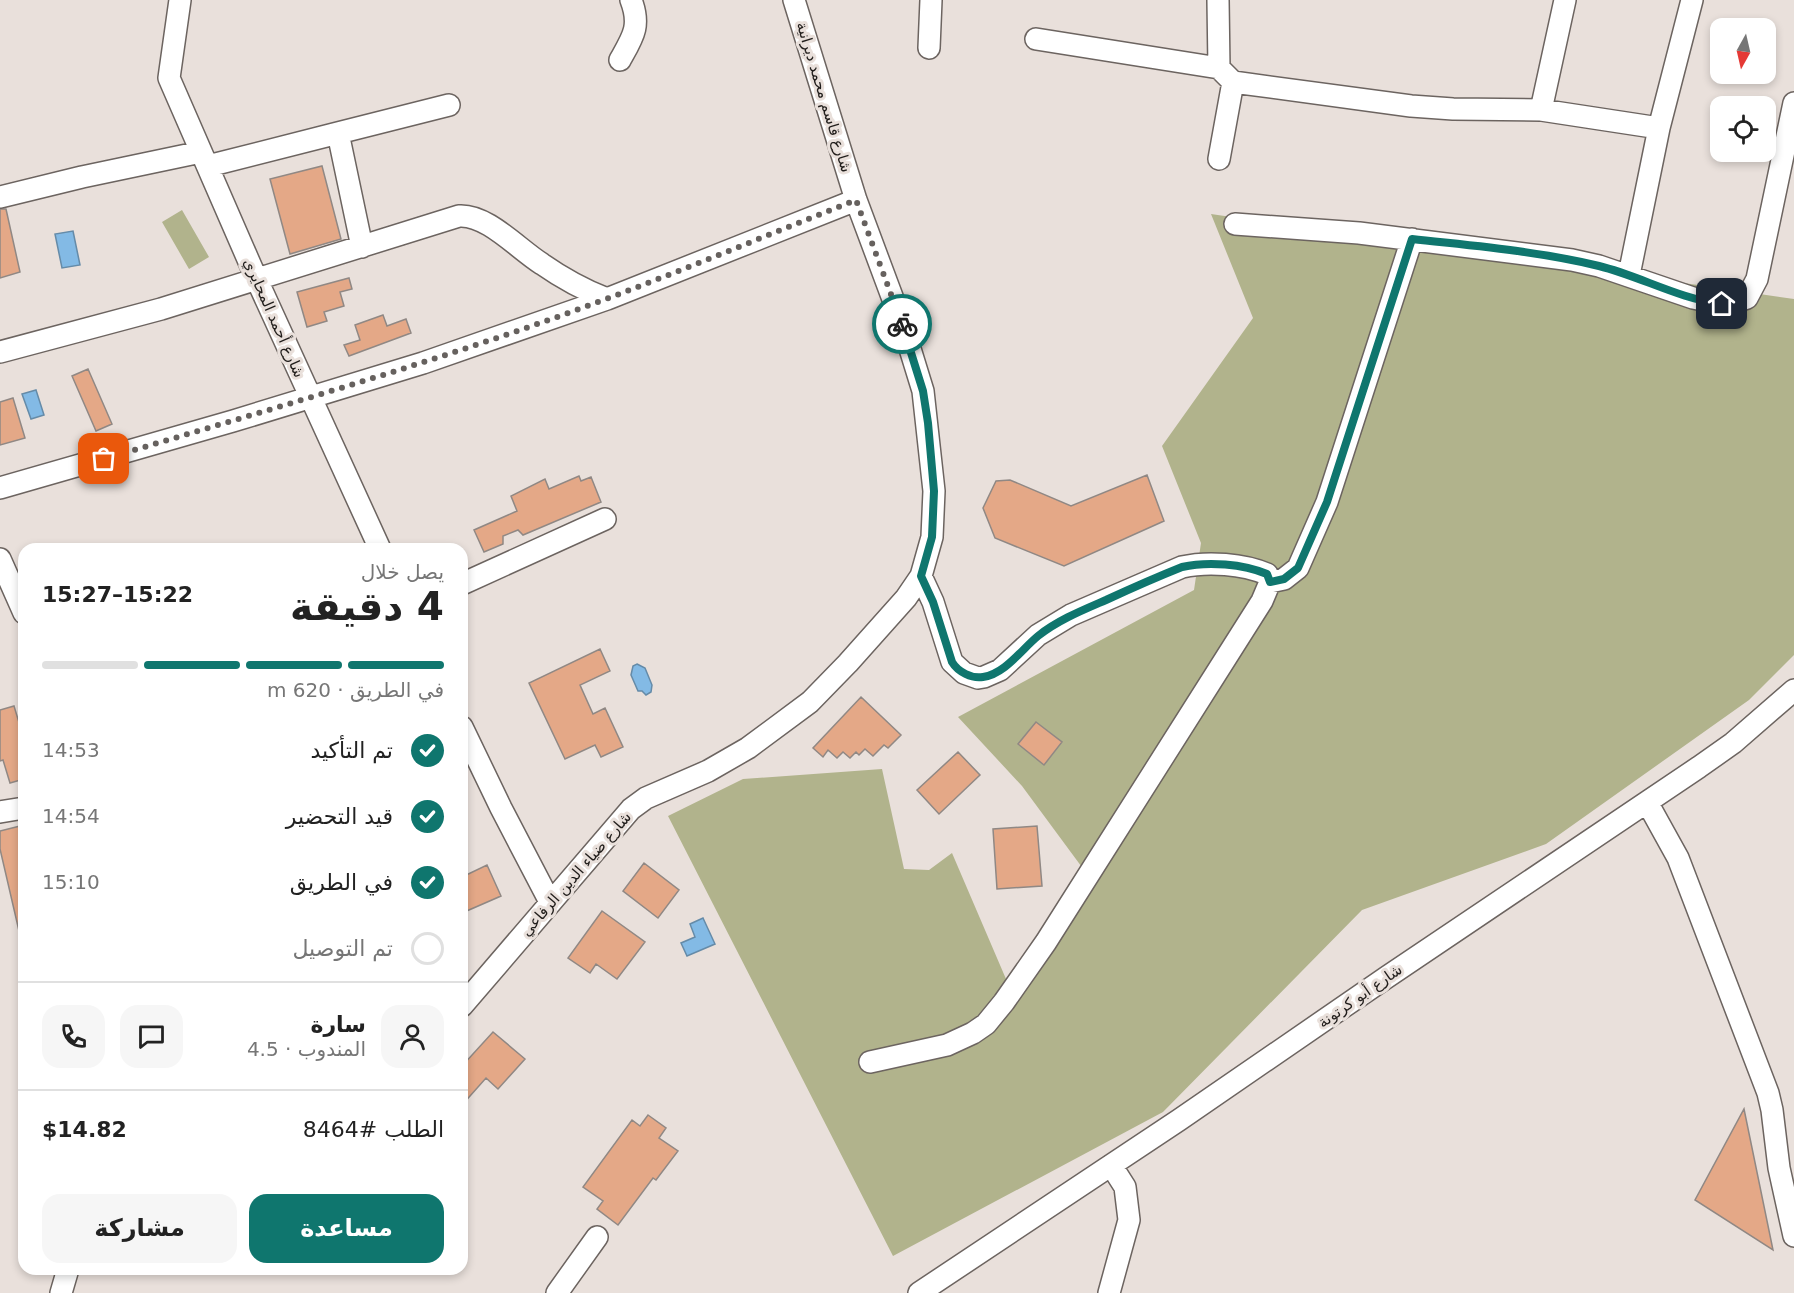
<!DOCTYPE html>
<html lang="ar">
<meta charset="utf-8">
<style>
:root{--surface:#fff;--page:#f6f6f6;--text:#222;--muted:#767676;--line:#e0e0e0;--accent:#0f766e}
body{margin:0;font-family:"DejaVu Sans","Noto Naskh Arabic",sans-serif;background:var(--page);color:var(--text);direction:rtl;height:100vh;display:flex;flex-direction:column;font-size:22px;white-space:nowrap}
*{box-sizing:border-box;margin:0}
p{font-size:20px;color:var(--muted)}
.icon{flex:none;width:33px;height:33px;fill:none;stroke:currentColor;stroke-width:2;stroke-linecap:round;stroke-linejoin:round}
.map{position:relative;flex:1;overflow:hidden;direction:ltr}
.panel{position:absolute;left:18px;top:543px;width:450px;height:732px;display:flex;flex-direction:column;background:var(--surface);border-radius:18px;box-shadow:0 3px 9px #0003;direction:rtl}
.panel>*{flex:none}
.needle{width:39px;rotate:188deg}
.controls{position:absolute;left:1710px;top:18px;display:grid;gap:12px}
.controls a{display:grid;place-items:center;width:66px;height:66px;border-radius:12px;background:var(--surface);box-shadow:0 3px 9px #0003;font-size:30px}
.pin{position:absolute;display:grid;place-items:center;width:51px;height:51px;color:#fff;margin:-26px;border-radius:12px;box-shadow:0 3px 9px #0006}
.courier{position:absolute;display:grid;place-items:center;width:60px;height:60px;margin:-30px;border:4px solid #0f766e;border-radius:50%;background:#fff;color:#222;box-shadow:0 2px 8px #0007}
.overview em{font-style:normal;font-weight:600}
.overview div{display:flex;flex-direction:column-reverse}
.overview{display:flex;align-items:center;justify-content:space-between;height:102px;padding:0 24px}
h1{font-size:39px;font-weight:600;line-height:45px}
.bar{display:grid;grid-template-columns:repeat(4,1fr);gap:9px 6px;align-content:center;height:72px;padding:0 24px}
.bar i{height:8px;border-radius:4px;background:var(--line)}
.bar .current{background:var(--accent)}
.bar p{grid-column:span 4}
.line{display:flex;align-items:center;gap:15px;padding:0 24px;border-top:2px solid var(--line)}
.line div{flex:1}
.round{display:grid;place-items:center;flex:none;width:63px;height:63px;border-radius:18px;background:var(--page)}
ol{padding:0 24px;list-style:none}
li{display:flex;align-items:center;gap:18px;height:66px}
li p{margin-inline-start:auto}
li .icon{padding:6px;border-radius:50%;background:var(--accent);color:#fff;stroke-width:4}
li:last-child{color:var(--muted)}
li i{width:33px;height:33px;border:3px solid var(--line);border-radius:50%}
.cta{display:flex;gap:12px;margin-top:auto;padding:12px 24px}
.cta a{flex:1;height:69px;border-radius:18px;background:var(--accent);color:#fff;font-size:24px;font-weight:600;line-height:69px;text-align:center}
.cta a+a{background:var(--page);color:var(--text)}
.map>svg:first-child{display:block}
.green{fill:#b1b38c}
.water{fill:#83bae5;stroke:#658ba8;stroke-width:1.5}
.building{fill:#e4a887;stroke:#908884;stroke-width:1.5}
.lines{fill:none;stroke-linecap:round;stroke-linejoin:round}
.minor-casing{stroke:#6c6460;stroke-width:24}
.minor{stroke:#fff;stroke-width:21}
.done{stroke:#66615e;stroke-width:6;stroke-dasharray:0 10.8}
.route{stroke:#0f766e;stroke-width:8}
.labels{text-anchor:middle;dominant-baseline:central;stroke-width:6;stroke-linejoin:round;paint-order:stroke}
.street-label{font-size:15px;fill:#201d1b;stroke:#e9e0db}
</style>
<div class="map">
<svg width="1794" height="1293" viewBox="0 0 1794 1293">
<rect width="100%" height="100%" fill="#e9e0db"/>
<path class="green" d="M182,210L209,257L189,269L162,222Z
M1211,214L1794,299V655L1749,700L1546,844L1362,910L1163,1112L893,1256L668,816L743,779L882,769L904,869L929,870L952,853L1012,993L1084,870L1022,786L958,717L1194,590L1201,543L1162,446L1253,318Z"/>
<path class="water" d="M73,231L80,265L62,268L55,234Z
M36,390L44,415L31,419L22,394Z
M637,664L645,668L652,685L651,692L646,695L642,691H638L631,675L633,666Z
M703,918L715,944L687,956L681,943L695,937L690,924Z"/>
<path class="building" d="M322,166L341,239L290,254L270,179Z
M0,209H6L20,272L0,278Z
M349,278L352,289L340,292L344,306L324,312L327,321L307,327L297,292Z
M383,315L387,326L406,319L411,333L349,356L344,345L360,340L355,325Z
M88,369L112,424L96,431L72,376Z
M13,398L25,438L0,445V402Z
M1147,475L1164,521L1064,566L995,538L983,508L996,481L1010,480L1071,506Z
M579,476L581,481L591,477L601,502L523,535L518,530L503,536V544L484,552L474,530L517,511L511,496L545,479L549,489Z
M600,649L610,671L580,685L593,714L605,708L623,747L601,757L595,745L565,759L529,683Z
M861,697L901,735L888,748L884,745L873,756L865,749L859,755L856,752L850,758L843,752L837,758L828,750L823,757L813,748Z
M14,706L24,739V779L10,783L3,760L0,761V710Z
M1036,722L1062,742L1044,765L1018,744Z
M958,752L980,775L939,814L917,790Z
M24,825V931H19L0,849V831Z
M1037,826L1042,886L997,889L993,829Z
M644,863L679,890L658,918L623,891Z
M487,865L501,896L462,913V877Z
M602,911L645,942L617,979L596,964L590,973L568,958Z
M493,1032L525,1059L498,1089L486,1078L462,1105V1066Z
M1744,1109L1773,1250L1695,1200Z
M648,1115L666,1128L659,1138L678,1151L656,1180L653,1178L618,1225L597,1209L603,1201L583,1187L632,1120L640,1126Z"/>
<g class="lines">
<defs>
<path id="minor" d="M180,0L169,78L257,280L380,549
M1218,0L1219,68L1233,82L1411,106L1453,109L1541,110L1659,128
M1036,39L1219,68
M929,48L931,0
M620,60C633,37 641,26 631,0
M1541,110L1565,0
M1219,159L1233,82
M208,166L338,133
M0,197L82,177L201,152
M1235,224L1359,233L1572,260L1599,266L1693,298L1722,304L1732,303L1747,298L1757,279L1794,103
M362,247L338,133L449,105
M1629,275L1659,128L1692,0
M0,352L161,309L459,216C487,214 518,249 542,264C562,278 584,290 607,299
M0,488L233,421L423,363L607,299L856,200
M0,559L24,613
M1270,582L1284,579L1298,568L1327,502L1412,239
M462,584L605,519
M462,727L501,808L550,902
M1647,802L1678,858L1768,1093L1772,1110L1779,1168L1794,1236
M0,812L24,808
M462,1006L631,809L646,798L708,771L748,748L810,702L848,663L906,598L921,576L932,537L934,491L923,391L903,326L856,200L794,0
M870,1062L947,1045L973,1033L986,1024L1004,1002L1046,942L1262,601L1270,582L1267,574C1243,564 1208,561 1182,567L1071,615L1038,635L1000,670L984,677L978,678L964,673L952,662L933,602L921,576
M61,1293L68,1269
M557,1293L597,1237
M919,1293L1179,1120L1387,977L1699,767L1733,743L1794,690
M1109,1293L1129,1220L1125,1187L1111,1165"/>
</defs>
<use href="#minor" class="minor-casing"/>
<use href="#minor" class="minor"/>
</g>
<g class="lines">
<path class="done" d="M104,459C251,415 398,373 543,322C648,285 752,241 856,200L902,324"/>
<path class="route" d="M902,324L923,391L928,423L934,491L932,537L921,576L933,602L952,662C958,672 972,679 983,677C1005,674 1022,649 1038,636C1058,620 1083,610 1106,600C1132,588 1157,577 1182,567C1208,561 1243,564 1267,574L1270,582L1284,579L1298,568L1327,502L1412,239C1474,246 1538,251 1599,266C1640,276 1679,299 1722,304"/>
</g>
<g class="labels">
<g class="street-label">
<text transform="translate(824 97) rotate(73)">شارع قاسم محمد ديرانية</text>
<text transform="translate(274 318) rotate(66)">شارع أحمد المحايري</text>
<text transform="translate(576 874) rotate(-49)">شارع ضياء الدين الرفاعي</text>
<text transform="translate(1360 996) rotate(-35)">شارع أبو كرتونة</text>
</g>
</g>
</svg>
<div class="controls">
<a><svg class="needle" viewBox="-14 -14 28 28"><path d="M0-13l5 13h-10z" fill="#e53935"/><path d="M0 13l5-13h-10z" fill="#767676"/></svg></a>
<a><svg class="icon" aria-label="locate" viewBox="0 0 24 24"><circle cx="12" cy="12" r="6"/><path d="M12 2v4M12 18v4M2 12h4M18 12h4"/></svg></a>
</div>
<div class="pin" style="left:104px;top:459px;background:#ea580c"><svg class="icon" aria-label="bag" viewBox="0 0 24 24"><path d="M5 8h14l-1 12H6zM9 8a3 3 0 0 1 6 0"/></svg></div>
<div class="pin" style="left:1722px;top:304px;background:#1f2937"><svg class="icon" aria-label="home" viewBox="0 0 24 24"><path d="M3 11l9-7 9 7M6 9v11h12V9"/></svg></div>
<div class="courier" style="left:902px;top:324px"><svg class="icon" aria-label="bike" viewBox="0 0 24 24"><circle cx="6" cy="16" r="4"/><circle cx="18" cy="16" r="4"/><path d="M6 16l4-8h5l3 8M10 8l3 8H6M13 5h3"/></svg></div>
<section class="panel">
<div class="overview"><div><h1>4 دقيقة</h1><p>يصل خلال</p></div><em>15:22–15:27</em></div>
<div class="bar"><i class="current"></i><i class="current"></i><i class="current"></i><i></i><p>في الطريق · 620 m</p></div>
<ol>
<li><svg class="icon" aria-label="check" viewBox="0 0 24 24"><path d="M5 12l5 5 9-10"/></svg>تم التأكيد<p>14:53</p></li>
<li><svg class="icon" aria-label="check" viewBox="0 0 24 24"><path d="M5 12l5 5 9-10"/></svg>قيد التحضير<p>14:54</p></li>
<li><svg class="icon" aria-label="check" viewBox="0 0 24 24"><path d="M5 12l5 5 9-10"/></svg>في الطريق<p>15:10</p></li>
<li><i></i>تم التوصيل</li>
</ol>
<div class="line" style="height:108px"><a class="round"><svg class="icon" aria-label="person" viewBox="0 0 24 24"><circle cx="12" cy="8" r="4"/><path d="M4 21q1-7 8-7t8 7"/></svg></a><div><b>سارة</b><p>المندوب · 4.5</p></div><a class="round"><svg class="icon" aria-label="chat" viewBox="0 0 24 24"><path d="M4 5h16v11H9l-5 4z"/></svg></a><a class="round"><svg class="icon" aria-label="phone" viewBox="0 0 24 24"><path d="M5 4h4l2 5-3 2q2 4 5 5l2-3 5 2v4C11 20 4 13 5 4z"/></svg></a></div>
<div class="line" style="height:78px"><div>الطلب #8464</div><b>$14.82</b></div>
<div class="cta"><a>مساعدة</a><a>مشاركة</a></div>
</section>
</div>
